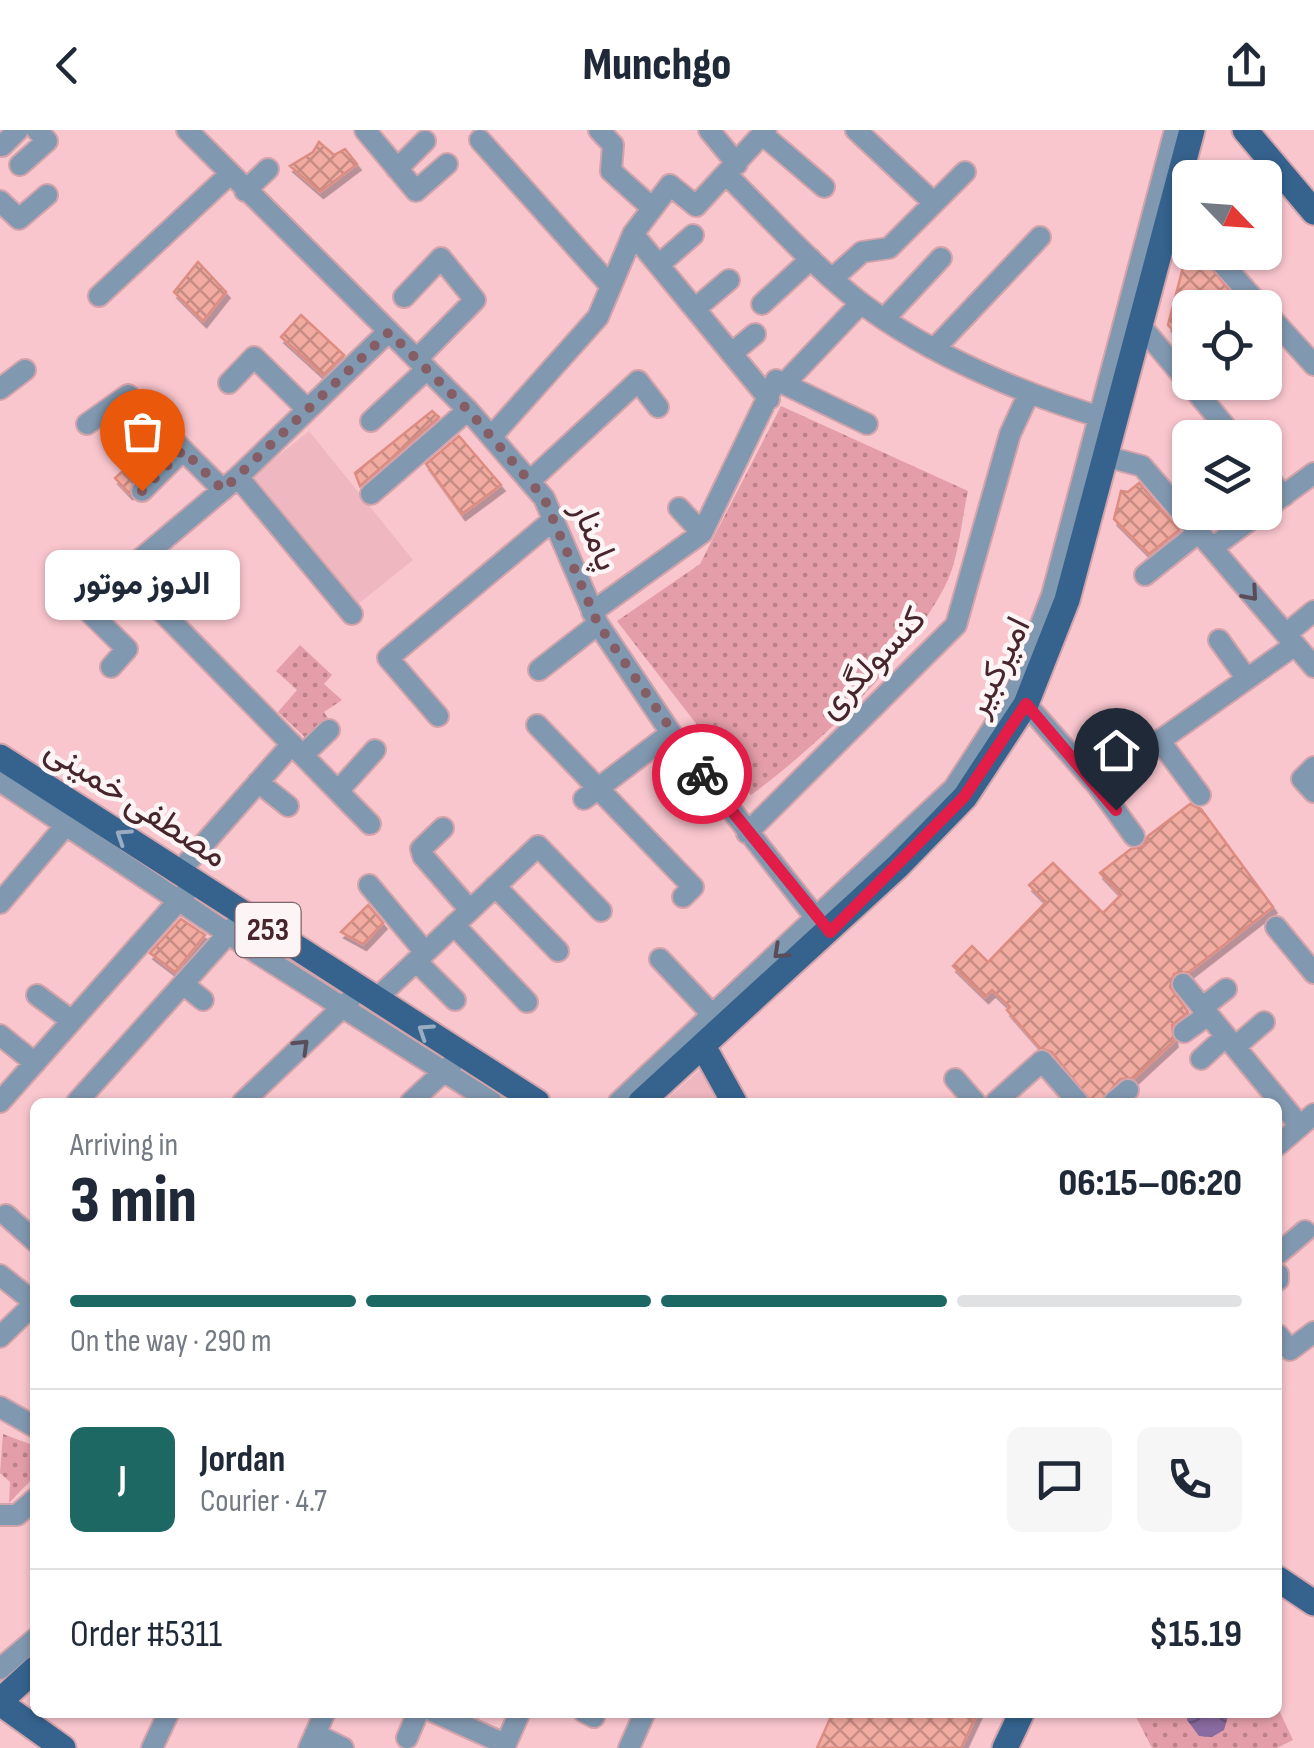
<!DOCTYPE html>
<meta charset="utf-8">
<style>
:root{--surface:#fff;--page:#f6f6f7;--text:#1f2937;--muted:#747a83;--line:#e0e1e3;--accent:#1d6863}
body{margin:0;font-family:"Sofia Sans Condensed",Vazirmatn,sans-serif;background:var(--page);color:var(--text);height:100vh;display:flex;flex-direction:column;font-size:38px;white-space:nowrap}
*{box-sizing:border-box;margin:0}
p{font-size:32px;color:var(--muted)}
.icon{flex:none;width:55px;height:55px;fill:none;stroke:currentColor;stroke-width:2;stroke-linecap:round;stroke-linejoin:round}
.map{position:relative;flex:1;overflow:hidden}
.side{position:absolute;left:30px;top:968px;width:1252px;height:620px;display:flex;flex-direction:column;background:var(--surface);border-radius:15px;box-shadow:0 2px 8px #0004}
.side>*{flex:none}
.needle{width:65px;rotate:115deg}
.tools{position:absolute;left:1172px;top:30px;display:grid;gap:20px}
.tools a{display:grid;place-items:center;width:110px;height:110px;border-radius:15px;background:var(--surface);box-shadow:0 2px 8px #0004;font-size:50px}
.pin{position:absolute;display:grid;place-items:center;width:85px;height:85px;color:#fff;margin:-102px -42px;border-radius:50% 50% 50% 0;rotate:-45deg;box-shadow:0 0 10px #0007}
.pin .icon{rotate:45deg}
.courier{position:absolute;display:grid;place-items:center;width:100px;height:100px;margin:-50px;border:8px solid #e11d48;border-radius:50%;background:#fff;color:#222;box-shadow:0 2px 12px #0007}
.bubble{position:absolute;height:70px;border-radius:15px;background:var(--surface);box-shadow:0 2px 8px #0004;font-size:32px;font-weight:800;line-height:70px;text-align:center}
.head em{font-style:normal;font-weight:800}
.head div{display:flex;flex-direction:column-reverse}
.head{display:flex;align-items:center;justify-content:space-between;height:170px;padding:0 40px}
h1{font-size:65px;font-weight:800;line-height:75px}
.bar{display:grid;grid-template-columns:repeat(4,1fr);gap:15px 10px;align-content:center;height:120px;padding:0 40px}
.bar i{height:12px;border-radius:8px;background:var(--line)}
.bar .active{background:var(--accent)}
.bar p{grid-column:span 4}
.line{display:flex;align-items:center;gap:25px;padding:0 40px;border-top:2px solid var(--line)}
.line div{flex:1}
.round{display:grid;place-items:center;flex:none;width:105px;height:105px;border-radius:15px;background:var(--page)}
header{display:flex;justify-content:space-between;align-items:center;height:130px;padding:0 40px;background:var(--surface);font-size:45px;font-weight:800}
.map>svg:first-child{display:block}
.built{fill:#efb7bf}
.green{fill:url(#green-dots)}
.water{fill:url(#water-waves)}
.building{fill:url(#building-cross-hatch);stroke:#dd8c81;stroke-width:2.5;filter:url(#shadow)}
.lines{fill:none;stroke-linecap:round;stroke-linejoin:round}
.minor-casing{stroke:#d2a3aa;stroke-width:24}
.major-casing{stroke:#d2a3aa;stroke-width:29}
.minor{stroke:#8098b0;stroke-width:20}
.major{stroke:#35638e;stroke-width:25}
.oneway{stroke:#5a4d5a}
.oneway2{stroke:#99acc2}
.done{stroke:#855d64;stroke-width:10;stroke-dasharray:0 18}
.route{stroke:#e11d48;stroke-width:12}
.labels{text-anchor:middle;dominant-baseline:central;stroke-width:9;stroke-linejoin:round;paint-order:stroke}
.shield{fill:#fdf4f5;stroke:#7d6368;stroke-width:2.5}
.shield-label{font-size:32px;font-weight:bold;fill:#46252b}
.street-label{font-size:35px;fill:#46252b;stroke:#fdf4f5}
</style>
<header><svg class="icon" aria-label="back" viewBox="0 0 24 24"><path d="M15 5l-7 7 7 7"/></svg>Munchgo<svg class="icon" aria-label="share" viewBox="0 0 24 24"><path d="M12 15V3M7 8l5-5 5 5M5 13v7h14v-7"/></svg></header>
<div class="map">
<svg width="1314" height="1618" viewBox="0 0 1314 1618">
<defs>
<pattern id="green-dots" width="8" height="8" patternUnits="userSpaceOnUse" patternTransform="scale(2.5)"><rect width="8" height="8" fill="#e49ea9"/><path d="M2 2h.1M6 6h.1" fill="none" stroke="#bb818a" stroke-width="1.8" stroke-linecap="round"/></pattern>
<pattern id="water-waves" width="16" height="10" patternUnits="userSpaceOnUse" patternTransform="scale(2.5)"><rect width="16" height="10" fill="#886ba0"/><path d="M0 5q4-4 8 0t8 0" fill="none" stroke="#715883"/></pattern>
<pattern id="building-cross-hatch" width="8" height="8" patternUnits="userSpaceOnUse" patternTransform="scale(2.5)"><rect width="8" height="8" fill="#f2aba1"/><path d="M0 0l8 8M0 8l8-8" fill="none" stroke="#c68b83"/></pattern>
<filter id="shadow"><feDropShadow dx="3.5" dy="6" stdDeviation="0" flood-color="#0004"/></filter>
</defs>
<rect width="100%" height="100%" fill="#fac6ce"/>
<path class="built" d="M309,301L413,430L357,475L253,346Z
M702,938L722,972H664Z"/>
<path class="green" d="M781,276L968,361C961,391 959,431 944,458C904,533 819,615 751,665L617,491L700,434Z
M300,515L332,545L324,554L342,570L324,582L331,593L312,614L278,582L297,560L276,541Z
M3,1304L35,1316V1346L9,1373L10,1352L0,1343Z
M1278,1578L1293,1610L1277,1618H1152L1134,1583L1278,1582Z"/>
<path class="water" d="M1229,1583L1224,1600L1212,1607L1199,1606L1187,1590V1583Z"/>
<path class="building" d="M319,12L334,25L345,19L357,34L320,62L290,36L313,22Z
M1187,122H1199L1243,178H1190V219L1168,195Z
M198,132L226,162L203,191L174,162Z
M301,185L344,225L323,245L281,207Z
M432,281L439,287L360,356L355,343Z
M459,306L501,355L462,384L426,334Z
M135,330L144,340L129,363L115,348Z
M1139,353L1179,400L1149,424L1114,389L1121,361L1128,362Z
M1190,674L1201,679L1273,777L1189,842L1174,844L1170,857L1188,882L1172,895L1174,911L1134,948L1120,949L1101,972H1091L1052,922L1040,918L1007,880L1010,877L992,860L985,867L953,836L972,816L988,832L1046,772L1029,755L1053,733L1103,783L1121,765L1100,743L1131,719L1143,716L1148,706Z
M368,775L383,793L363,814L341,802Z
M181,789L205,805L175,842L150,823Z
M833,1582H978L961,1618H817Z"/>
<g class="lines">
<defs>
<path id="minor" d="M187,0L468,280L544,368L598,494L671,603L816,788
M365,0L416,61L447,34
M599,0L613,15L611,41L651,77
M709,0L737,34
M856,0L934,73
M762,4L824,57
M480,10L609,154
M2,16L18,0
M20,35L47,11L37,0
M397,39L425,11
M727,45C770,88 812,135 861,173C930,225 1029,267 1111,290
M245,61L268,39
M0,71L19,89L47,65
M1171,77L1190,98
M633,104L769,269
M1212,122L1262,178
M661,133L693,105
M833,148L862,122L889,118L965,42
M99,166L230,44
M404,167L441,128L475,170L417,229
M762,174L811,129
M696,178L729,150
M1265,181L1314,235
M885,188L941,128
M1140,195L1235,308
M936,217L1040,107
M732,223L755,204
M229,253L254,227L307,279
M784,254L861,173
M0,259L25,240
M371,291L427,239
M87,294L128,265L223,360
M492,306L598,187L633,104L670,55L696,76L766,0
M1104,326L1142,336L1314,537
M1265,344L1284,366
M238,347L352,484
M531,350L638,251L658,277
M142,361L183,320
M371,364L468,280
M679,378L702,403
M1265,379L1314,343
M1212,418L1261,382
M1145,445L1199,402
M84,477L127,519L111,537
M592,482L702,403L776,250L867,294
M1286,504L1314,481
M1219,510L1247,549
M539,540L598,494
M1026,574L1097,655L1134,706
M438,586L388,528L553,390
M537,595L693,757L683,767
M1159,610L1200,665
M303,625L329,600
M1314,637L1302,649L1314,662
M0,651L257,823L492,972
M258,652L288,676
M1097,655L1295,515
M338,661L375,620
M584,669L671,603
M370,694L124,443L238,347L389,201
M443,698L421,719L423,726L470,780
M747,703L956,495L1010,304L1029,263
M179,742L292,614
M369,755L425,822
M495,756L558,821
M0,773L72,688
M454,795L527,872
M1276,797L1314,843
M660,829L712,884
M416,831L455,870
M183,854L203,870
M1183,854L1300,996
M37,865L72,891
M376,869L538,716L601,781
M1202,878L1226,859
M1184,902L1208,885
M0,905L35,933
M1235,917L1264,892
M1201,929L1226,906
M955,949L975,972
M0,972L188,760
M77,972L236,795
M243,972L350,870
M411,972L453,933
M619,972L954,658L1013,567L1052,465L1175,0
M996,972L1042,931L1078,972
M1114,972L1128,960
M1278,1015L1314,984
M6,1085L35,1111
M1278,1124L1305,1101
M1278,1144V1150
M0,1145L35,1173
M1278,1205L1290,1220L1314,1202
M0,1207L35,1173
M0,1277L35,1297
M0,1385H17L35,1369
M0,1539L35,1509
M434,1582L505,1614
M584,1582L594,1587
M315,1604L343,1618
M407,1608L418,1582
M152,1618L169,1582
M309,1618L325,1582
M504,1618L520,1582
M629,1618L645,1582"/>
<path id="major" d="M1245,0L1314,82
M0,627L537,972
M703,916L734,972
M641,972L898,736L965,667L1026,574L1067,470L1192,0
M1278,1449L1314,1473
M0,1571L35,1539
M0,1573L63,1618
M1005,1618L1022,1582"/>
</defs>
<use href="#minor" class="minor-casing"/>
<use href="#major" class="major-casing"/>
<use href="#minor" class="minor"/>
<use href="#major" class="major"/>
</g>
<defs><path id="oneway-chevron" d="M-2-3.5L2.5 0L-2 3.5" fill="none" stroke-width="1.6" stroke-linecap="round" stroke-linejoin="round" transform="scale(2.5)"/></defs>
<g class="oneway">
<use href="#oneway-chevron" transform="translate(1251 464) rotate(49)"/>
<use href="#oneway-chevron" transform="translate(780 822) rotate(137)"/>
<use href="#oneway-chevron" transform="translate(302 916) rotate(-44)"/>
</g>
<g class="oneway2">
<use href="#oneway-chevron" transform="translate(123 706) rotate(-147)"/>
<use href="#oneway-chevron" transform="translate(425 901) rotate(-147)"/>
</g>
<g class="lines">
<path class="done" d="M142,361L183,320L223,360L389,202L468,280L544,368L598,494L702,644"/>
<path class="route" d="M702,644L830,802L964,667L1026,574L1116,680"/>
</g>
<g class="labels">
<rect class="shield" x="235.5" y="773" width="65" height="54" rx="8"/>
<g class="shield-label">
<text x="268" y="800">253</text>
</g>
<g class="street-label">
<text transform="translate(595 406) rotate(67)">پامنار</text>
<text transform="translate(872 533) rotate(-46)">کنسولگری</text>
<text transform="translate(998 537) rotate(-64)">امیرکبیر</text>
<text transform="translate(136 673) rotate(33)">مصطفی خمینی</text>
</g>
</g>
</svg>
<div class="tools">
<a><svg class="needle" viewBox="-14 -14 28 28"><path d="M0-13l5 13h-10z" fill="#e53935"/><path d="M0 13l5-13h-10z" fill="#747a83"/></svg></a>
<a><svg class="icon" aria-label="locate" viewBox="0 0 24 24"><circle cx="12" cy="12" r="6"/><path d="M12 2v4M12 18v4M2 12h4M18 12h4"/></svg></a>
<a><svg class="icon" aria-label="layers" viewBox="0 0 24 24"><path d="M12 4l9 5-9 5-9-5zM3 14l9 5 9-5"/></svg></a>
</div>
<div class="pin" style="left:142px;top:361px;background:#ea580c"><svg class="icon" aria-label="bag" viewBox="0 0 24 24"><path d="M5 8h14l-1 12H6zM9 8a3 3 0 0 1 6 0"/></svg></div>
<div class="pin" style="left:1116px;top:680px;background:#1f2937"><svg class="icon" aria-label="home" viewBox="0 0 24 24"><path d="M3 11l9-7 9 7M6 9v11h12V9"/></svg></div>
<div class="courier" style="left:702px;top:644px"><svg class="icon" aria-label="bike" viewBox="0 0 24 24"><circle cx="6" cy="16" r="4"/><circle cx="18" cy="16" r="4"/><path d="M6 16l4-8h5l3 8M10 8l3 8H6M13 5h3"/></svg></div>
<div class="bubble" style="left:45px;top:420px;width:195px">الدوز موتور</div>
<section class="side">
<div class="head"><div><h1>3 min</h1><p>Arriving in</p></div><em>06:15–06:20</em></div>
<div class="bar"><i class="active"></i><i class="active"></i><i class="active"></i><i></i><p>On the way · 290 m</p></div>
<div class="line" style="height:180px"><b class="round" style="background:var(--accent);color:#fff">J</b><div><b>Jordan</b><p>Courier · 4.7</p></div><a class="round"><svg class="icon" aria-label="chat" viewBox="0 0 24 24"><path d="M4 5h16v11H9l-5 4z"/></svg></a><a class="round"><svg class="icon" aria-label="phone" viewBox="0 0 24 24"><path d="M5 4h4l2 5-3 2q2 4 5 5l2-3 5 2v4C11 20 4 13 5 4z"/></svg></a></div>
<div class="line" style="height:130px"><div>Order #5311</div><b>$15.19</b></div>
</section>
</div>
